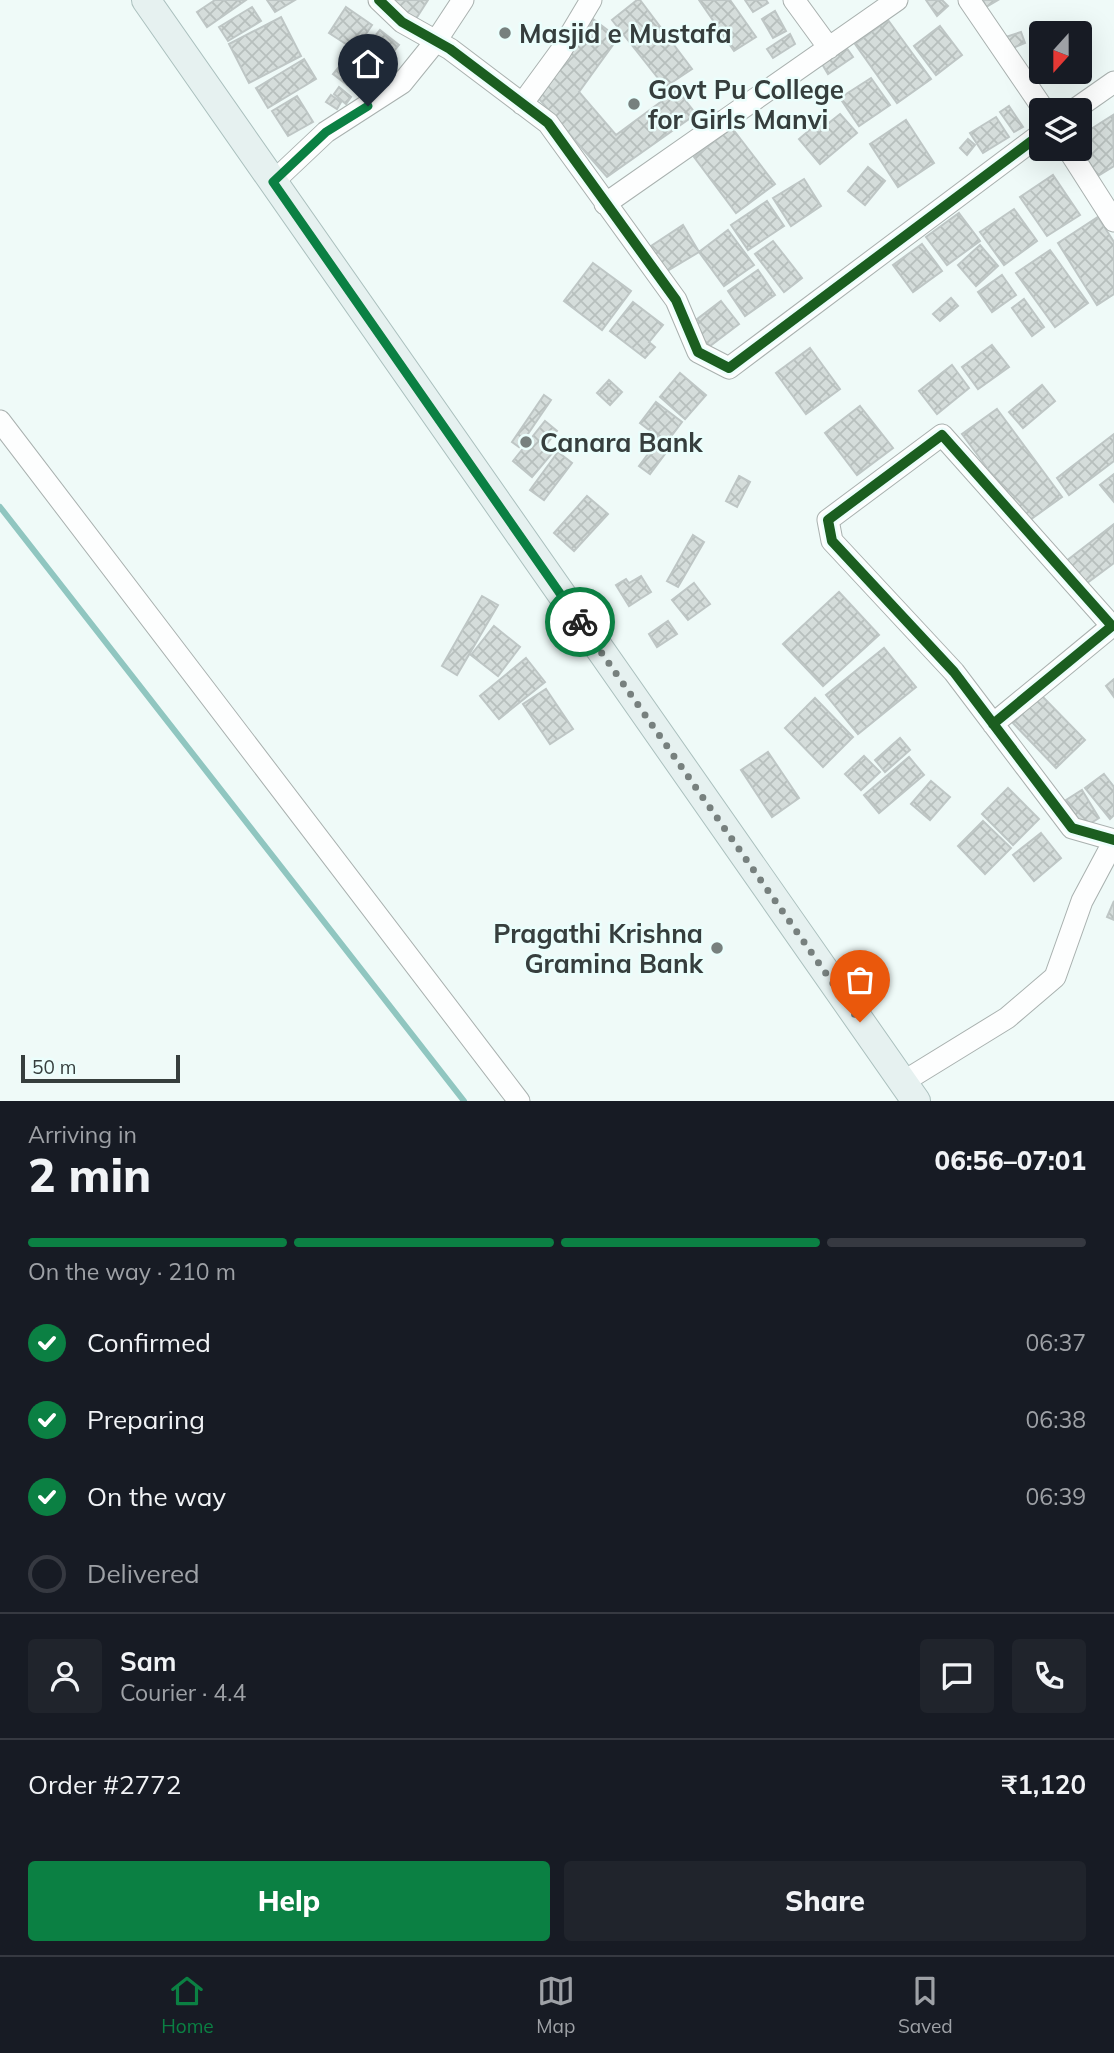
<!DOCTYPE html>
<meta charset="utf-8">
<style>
:root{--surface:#171b24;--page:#20242c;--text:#f1f3f6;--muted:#9ea1a6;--line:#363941;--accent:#0b8043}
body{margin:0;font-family:Mulish,sans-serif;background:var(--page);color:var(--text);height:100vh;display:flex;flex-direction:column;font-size:26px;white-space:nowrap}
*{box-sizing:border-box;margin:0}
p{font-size:23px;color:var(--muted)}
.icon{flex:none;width:38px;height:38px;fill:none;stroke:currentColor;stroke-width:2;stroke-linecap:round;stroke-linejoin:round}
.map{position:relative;height:1101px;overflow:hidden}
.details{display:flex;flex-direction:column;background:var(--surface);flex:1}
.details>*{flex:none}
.needle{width:46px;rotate:201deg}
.controls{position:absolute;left:1029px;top:21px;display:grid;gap:14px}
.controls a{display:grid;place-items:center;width:63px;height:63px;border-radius:7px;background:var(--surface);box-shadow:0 7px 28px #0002;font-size:35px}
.scale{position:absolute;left:21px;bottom:18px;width:159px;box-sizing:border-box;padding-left:7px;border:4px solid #363e3d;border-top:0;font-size:19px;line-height:24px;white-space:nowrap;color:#363e3d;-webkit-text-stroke:5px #ebfefc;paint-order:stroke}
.pin{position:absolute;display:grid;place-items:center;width:60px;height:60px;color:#fff;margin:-72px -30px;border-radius:50% 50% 50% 0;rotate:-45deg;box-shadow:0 0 7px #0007}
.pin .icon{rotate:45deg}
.courier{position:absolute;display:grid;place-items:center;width:70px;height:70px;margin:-35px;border:5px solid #0b8043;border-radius:50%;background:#fff;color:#222;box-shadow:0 2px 9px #0007}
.overview em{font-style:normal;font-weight:800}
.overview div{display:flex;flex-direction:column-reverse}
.overview{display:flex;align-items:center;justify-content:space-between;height:119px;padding:0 28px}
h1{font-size:46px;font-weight:800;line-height:52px}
.bar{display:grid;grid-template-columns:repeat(4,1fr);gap:10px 7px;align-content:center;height:84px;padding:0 28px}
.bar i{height:9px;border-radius:5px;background:var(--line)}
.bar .current{background:var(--accent)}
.bar p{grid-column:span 4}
.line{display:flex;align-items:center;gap:18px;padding:0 28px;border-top:2px solid var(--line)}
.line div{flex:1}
.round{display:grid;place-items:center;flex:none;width:74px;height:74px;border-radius:7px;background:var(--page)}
ol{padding:0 28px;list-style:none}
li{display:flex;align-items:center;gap:21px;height:77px}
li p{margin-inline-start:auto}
li .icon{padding:7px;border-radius:50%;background:var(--accent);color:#fff;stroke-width:4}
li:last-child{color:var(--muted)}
li i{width:38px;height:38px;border:4px solid var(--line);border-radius:50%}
.primary-button{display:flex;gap:14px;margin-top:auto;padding:14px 28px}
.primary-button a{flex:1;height:80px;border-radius:7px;background:var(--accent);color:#fff;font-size:28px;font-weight:800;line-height:80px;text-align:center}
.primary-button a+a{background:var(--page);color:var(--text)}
.tab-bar{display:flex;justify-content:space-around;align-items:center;height:98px;border-top:2px solid var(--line);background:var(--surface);font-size:19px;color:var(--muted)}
.tab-bar a{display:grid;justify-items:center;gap:4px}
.tab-bar .current{color:var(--accent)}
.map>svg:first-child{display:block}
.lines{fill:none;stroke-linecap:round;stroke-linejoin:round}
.stream{stroke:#90c6c0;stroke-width:6}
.building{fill:url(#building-cross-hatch);stroke:#bec6c5;stroke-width:2}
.minor-casing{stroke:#a9b1af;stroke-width:23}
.major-casing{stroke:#abc0be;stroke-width:30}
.minor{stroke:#fdfefe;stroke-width:21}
.major{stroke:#e6f1f0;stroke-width:28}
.cycleway-casing{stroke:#ebfefc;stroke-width:15}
.cycleway{stroke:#1b5e20;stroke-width:10}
.done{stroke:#77807e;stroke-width:7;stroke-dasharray:0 12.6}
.route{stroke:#0b8043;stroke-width:9}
.poi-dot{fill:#77807e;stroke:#ebfefc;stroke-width:2.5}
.labels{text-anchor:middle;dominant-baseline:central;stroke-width:5;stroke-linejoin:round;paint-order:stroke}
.poi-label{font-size:26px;font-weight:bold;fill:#363e3d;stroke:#ebfefc;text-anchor:start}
</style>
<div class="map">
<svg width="1114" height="1101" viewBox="0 0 1114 1101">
<defs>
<pattern id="building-cross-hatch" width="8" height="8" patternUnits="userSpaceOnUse" patternTransform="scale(1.75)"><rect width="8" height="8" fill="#d5dddb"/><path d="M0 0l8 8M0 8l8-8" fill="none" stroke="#b7bfbd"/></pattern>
</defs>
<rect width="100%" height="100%" fill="#effaf8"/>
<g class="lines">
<path class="stream" d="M0,507L464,1101"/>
</g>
<path class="building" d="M215,0H246L207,27L197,12Z
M267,0H295L275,12Z
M393,0H428L414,22Z
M637,0H640L692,69L665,87L612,20Z
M699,0H730L756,37L734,51Z
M745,0H766L768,3L753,12Z
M926,0H942L948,6L937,16Z
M983,0H998L986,7Z
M252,7L261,21L228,41L219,27Z
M346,7L372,25L355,50L329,33Z
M775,11L786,31L773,38L762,19Z
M281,17L301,56L249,83L229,44Z
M593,19L618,38L579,92L616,135L677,90L696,114L607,177L539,99Z
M888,20L931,79L897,103L855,44Z
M940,26L962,55L936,75L914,46Z
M380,30L399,45L379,69L360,54Z
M1021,32L1025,43L1010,49L1006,37Z
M790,34L795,44L773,58L767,49Z
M846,47L853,57L828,74L822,64Z
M348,56L373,76L359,94L333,74Z
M304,59L316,79L268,108L256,88Z
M871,78L890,105L859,126L840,98Z
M339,87L351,97L346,104L334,94Z
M331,95L341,102L337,109L326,102Z
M297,96L313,122L288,136L272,111Z
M1009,106L1023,127L1014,132L1000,112Z
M840,114L857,133L820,164L799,139L820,121L825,126Z
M1113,115L1114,166L1098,176L1080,148V136Z
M996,117L1009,137L983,153L970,133Z
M906,120L934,163L898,187L870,144Z
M732,128L775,184L736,213L694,157Z
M968,139L975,145L967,155L960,148Z
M868,167L885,181L865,205L848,191Z
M1053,175L1080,215L1047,236L1020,197Z
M804,179L821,206L791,226L773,198Z
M767,201L784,226L748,250L731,225Z
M1014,209L1037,241L1004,265L980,232Z
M959,213L980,241L947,265L926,237Z
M1098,217L1114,242V294L1097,305L1058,243Z
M683,225L699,252L664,273L648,248Z
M728,230L754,265L724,286L699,252Z
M773,241L802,278L784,292L755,254Z
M922,244L942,271L913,292L893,265Z
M980,245L998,266L976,286L958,265Z
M1050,250L1088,303L1055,327L1016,273Z
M593,263L631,291L602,330L564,301Z
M758,270L775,295L745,316L728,291Z
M1002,275L1016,295L992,312L978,292Z
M951,298L958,306L940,321L933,314Z
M1024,299L1044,327L1032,336L1012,308Z
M721,301L739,324L706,349L688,326Z
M633,302L663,325L649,342L655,347L645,358L610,331Z
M992,345L1009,367L978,389L962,367Z
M810,348L840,389L806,414L776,373Z
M952,365L969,388L937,414L919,391Z
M680,373L706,395L685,419L660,397Z
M609,380L622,392L610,405L597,393Z
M1042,385L1055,401L1023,428L1009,412Z
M544,395L551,400L519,447L512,442Z
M656,402L682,422L666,443L640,423Z
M860,406L893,448L857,475L825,433Z
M997,409L1062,497L1027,522L962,434Z
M545,421L557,431L546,445L554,451L532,477L513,461Z
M1114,434V461L1069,495L1057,478Z
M654,446L665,454L650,474L639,466Z
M558,452L572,463L544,500L530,490Z
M1114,474V502L1100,485Z
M739,476L750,482L737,507L726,501Z
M587,496L608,514L574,551L554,533Z
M1114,524V563L1083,586L1065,562Z
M693,535L704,542L678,587L667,581Z
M641,576L651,592L629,606L616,585L626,579L629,583Z
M694,583L710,604L688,620L672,600Z
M839,592L879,635L823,686L783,644Z
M482,596L498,605L457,675L442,666Z
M668,621L677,634L657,647L649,634Z
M494,626L520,647L498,676L471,655Z
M884,648L916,687L858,734L826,695Z
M526,658L545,682L499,719L480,696Z
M1114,679V697L1106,686Z
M546,689L573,729L550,744L523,704Z
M1039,693L1085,740L1056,768L1010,720Z
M815,698L853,737L823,767L785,728Z
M900,738L910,750L885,772L875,760Z
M768,752L799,798L772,817L741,770Z
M864,756L880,772L861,790L845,774Z
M909,757L924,775L879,813L864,795Z
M1104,774L1114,787V815L1110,819L1085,788Z
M931,781L950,797L930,820L911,804Z
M1008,788L1039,819L1013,845L982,814Z
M1082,790L1099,818L1083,828L1066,800Z
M983,821L1011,848L985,874L958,846Z
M1041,833L1061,858L1034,881L1013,855Z
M1114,901V920L1107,917Z"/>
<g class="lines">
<defs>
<path id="minor" d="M379,0L402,22L450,49L548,123L676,300L698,352L729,368L1041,134
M794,0L829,48
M969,0L1044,110
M522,104L560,52L591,0
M1074,110L1114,82
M1068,149L1114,221
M273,182L326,132L402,83L436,41L463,0
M605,204L897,0
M0,421L519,1101
M993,724L1112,626L942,435L828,520L832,541L954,672L1072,828L1114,840
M903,1082L1007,1018L1055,977L1082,901L1114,841"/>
<path id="major" d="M146,0L916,1101"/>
</defs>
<use href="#minor" class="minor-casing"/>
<use href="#major" class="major-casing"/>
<use href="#minor" class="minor"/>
<use href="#major" class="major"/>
<defs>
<path id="cycleway" d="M379,0L402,22L450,49L548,123L676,300L698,352L729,368L1041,134
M993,724L1112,626L942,435L828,520L832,541L954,672L1072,828L1114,840"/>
</defs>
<use href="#cycleway" class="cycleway-casing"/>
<use href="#cycleway" class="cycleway"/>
</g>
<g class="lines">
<path class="done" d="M580,622L860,1022"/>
<path class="route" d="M368,106L326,132L273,182L580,622"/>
</g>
<g class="poi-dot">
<circle cx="505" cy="33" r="7"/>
<circle cx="634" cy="104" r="7"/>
<circle cx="526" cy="442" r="7"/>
<circle cx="717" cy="948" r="7"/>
</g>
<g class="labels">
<g class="poi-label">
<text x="519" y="33">Masjid e Mustafa</text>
<text x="648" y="89">Govt Pu College<tspan x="648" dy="30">for Girls Manvi</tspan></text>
<text x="540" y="442">Canara Bank</text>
<text x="703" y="933" text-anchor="end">Pragathi Krishna<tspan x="703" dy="30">Gramina Bank</tspan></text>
</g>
</g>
</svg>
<div class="controls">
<a><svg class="needle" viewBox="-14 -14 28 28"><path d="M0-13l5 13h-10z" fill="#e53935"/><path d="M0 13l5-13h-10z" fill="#9ea1a6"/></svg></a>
<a><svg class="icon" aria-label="layers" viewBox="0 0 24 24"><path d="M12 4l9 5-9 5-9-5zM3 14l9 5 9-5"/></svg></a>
</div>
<div class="scale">50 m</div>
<div class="pin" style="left:860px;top:1022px;background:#ea580c"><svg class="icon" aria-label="bag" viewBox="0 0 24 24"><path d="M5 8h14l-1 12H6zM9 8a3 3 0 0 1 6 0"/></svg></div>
<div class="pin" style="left:368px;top:106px;background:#1f2937"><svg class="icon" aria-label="home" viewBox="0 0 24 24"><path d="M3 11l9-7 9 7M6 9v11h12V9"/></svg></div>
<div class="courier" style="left:580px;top:622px"><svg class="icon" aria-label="bike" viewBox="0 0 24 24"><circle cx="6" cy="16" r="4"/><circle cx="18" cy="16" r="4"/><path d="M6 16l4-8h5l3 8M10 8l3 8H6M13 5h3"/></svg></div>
</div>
<section class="details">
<div class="overview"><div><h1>2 min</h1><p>Arriving in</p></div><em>06:56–07:01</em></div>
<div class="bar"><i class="current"></i><i class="current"></i><i class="current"></i><i></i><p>On the way · 210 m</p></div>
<ol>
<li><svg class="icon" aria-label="check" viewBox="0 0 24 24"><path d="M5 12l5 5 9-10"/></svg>Confirmed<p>06:37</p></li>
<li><svg class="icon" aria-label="check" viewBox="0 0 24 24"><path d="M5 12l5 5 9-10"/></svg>Preparing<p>06:38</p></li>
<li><svg class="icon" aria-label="check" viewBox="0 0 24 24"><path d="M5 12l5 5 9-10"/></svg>On the way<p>06:39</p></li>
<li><i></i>Delivered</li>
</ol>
<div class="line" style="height:126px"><a class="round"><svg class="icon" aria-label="person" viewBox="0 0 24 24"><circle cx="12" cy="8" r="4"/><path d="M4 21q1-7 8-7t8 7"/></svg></a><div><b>Sam</b><p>Courier · 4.4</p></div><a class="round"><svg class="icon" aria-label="chat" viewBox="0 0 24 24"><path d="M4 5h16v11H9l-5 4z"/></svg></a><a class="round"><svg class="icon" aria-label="phone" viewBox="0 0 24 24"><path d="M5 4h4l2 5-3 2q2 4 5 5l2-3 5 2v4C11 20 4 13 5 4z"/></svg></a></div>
<div class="line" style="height:91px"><div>Order #2772</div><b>₹1,120</b></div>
<div class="primary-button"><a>Help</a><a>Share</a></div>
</section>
<nav class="tab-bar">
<a class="current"><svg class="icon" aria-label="home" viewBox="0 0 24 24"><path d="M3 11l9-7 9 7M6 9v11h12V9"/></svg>Home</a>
<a><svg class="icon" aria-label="map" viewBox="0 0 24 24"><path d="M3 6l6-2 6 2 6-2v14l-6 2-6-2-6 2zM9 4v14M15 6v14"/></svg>Map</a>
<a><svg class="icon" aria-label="saved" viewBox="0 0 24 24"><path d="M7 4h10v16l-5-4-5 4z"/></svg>Saved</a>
</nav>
